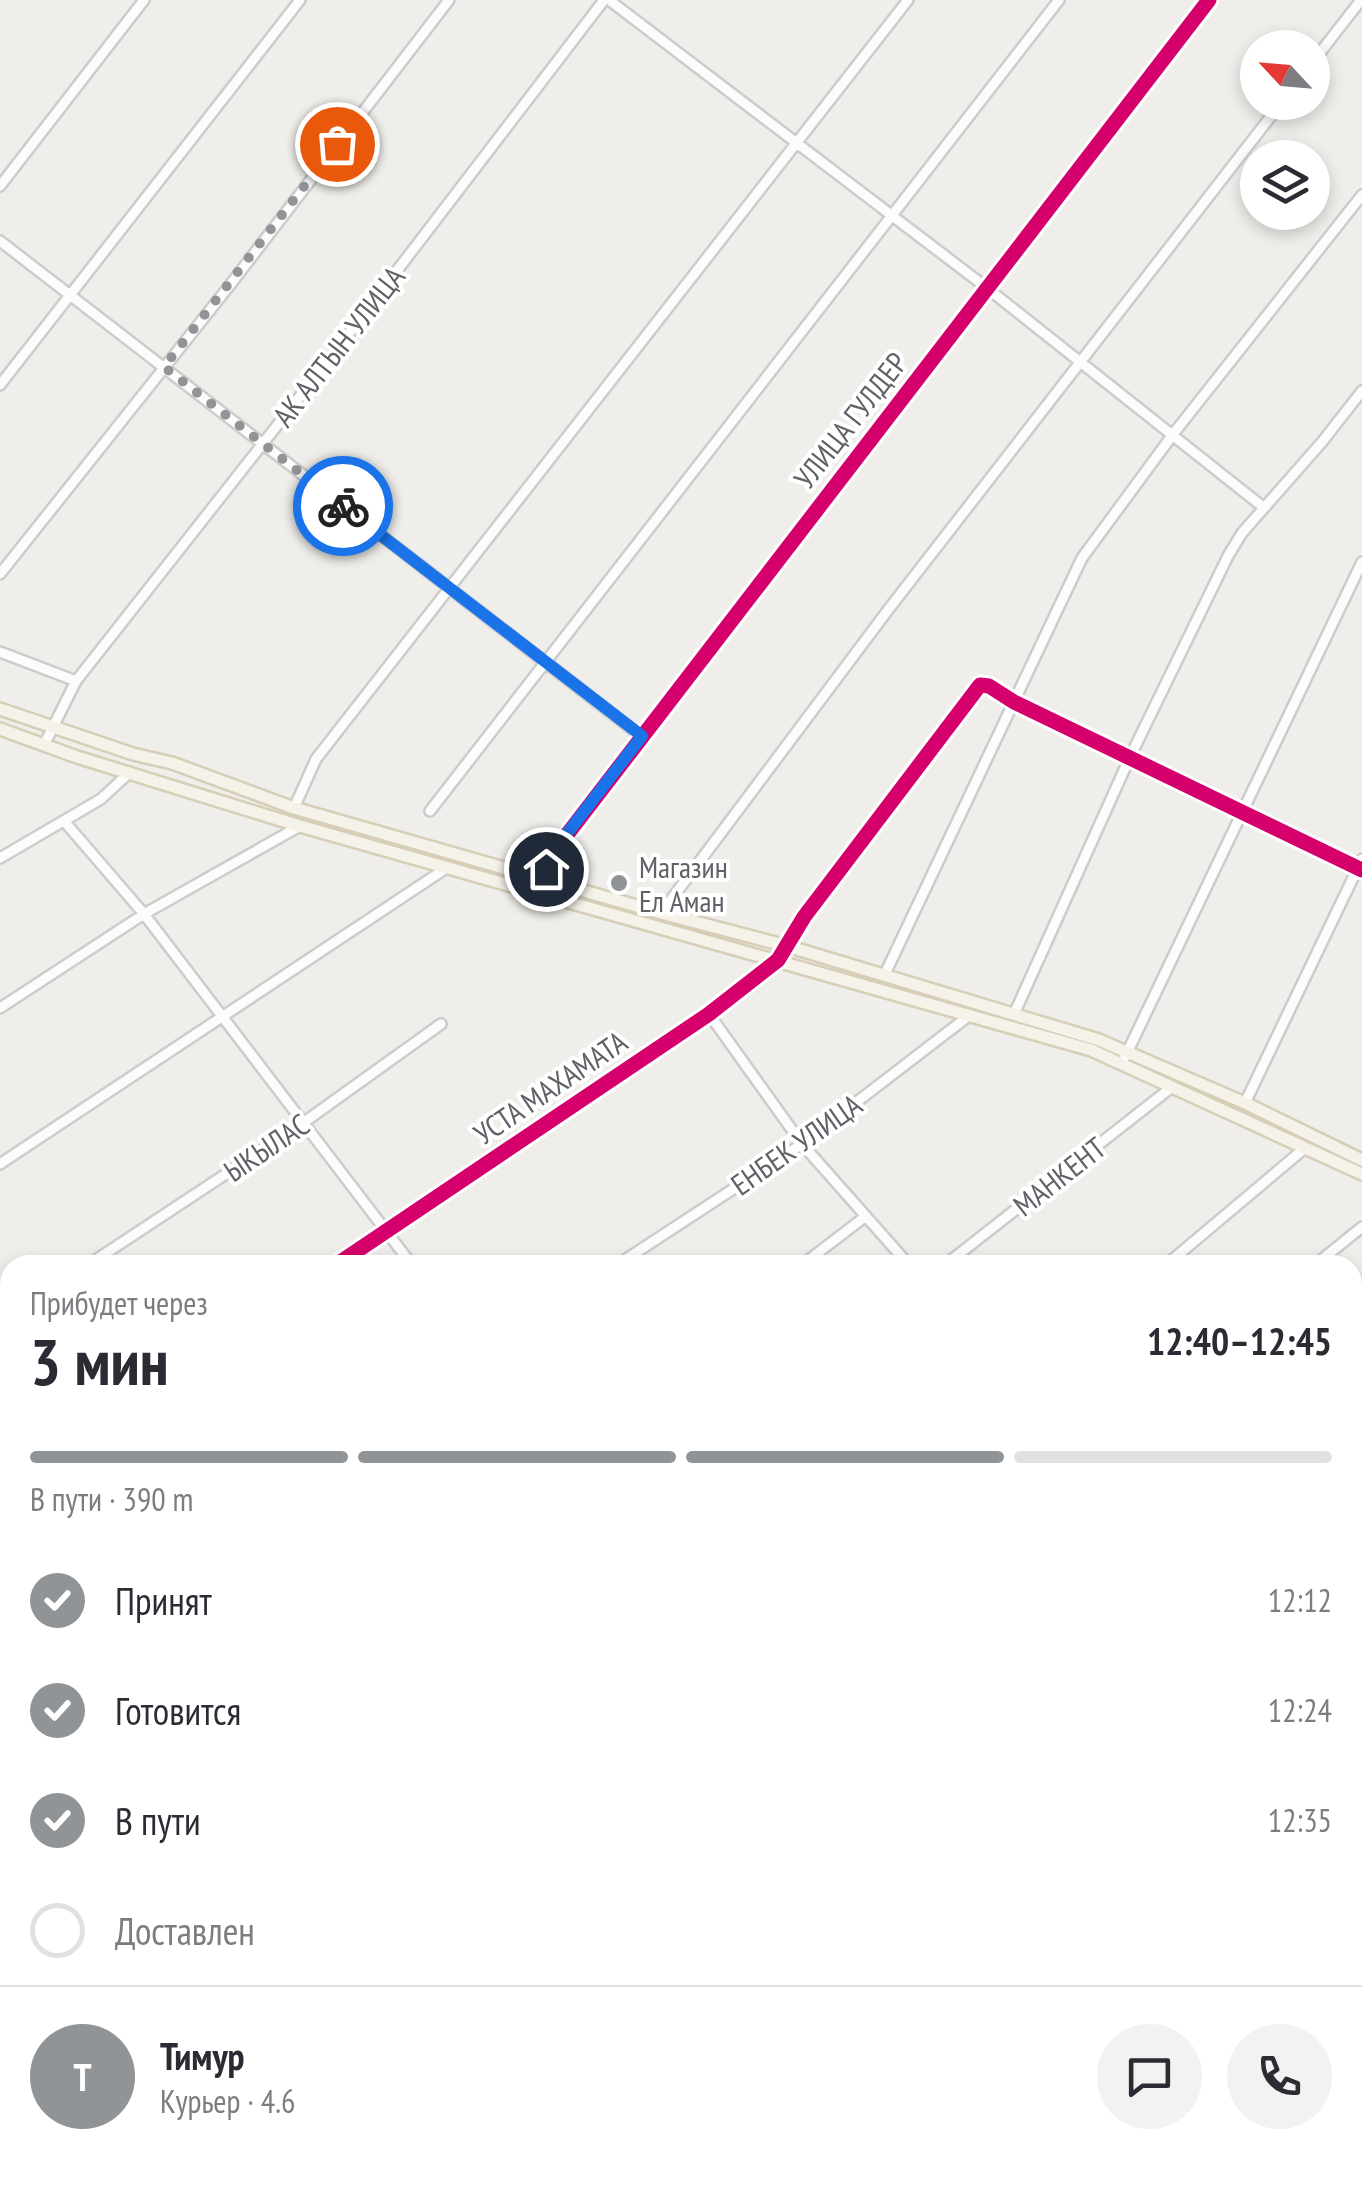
<!DOCTYPE html>
<html lang="ru">
<meta charset="utf-8">
<style>
:root{--surface:#fff;--page:#f2f2f3;--text:#2b2b33;--muted:#7c7c81;--line:#e1e1e2;--accent:#919496}
body{margin:0;font-family:"PT Sans Narrow",sans-serif;background:var(--page);color:var(--text);height:100vh;display:flex;flex-direction:column;font-size:38px;white-space:nowrap}
*{box-sizing:border-box;margin:0}
p{font-size:32px;color:var(--muted)}
.icon{flex:none;width:55px;height:55px;fill:none;stroke:currentColor;stroke-width:2;stroke-linecap:round;stroke-linejoin:round}
.map{position:relative;flex:1;overflow:hidden}
.drawer{position:absolute;left:0px;top:1255px;width:1362px;height:932px;display:flex;flex-direction:column;background:var(--surface);border-radius:30px 30px 0 0;box-shadow:0 5px 15px #0003}
.drawer>*{flex:none}
.needle{width:65px;rotate:296deg}
.controls{position:absolute;left:1240px;top:30px;display:grid;gap:20px}
.controls a{display:grid;place-items:center;width:90px;height:90px;border-radius:50%;background:var(--surface);box-shadow:0 5px 15px #0003;font-size:50px}
.pin{position:absolute;display:grid;place-items:center;width:85px;height:85px;color:#fff;margin:-42px;border:5px solid #fff;border-radius:50%;box-shadow:0 2px 10px #0007}
.courier{position:absolute;display:grid;place-items:center;width:100px;height:100px;margin:-50px;border:8px solid #1a73e8;border-radius:50%;background:#fff;color:#222;box-shadow:0 2px 12px #0007}
.headline em{font-style:normal;font-weight:700}
.headline div{display:flex;flex-direction:column-reverse}
.headline{display:flex;align-items:center;justify-content:space-between;height:170px;padding:0 30px}
h1{font-size:65px;font-weight:700;line-height:75px}
.bar{display:grid;grid-template-columns:repeat(4,1fr);gap:15px 10px;align-content:center;height:120px;padding:0 30px}
.bar i{height:12px;border-radius:8px;background:var(--line)}
.bar .active{background:var(--accent)}
.bar p{grid-column:span 4}
.line{display:flex;align-items:center;gap:25px;padding:0 30px;border-top:2px solid var(--line)}
.line div{flex:1}
.round{display:grid;place-items:center;flex:none;width:105px;height:105px;border-radius:52px;background:var(--page)}
ol{padding:0 30px;list-style:none}
li{display:flex;align-items:center;gap:30px;height:110px}
li p{margin-inline-start:auto}
li .icon{padding:10px;border-radius:50%;background:var(--accent);color:#fff;stroke-width:4}
li:last-child{color:var(--muted)}
li i{width:55px;height:55px;border:5px solid var(--line);border-radius:50%}
.map>svg:first-child{display:block}
.lines{fill:none;stroke-linecap:round;stroke-linejoin:round}
.minor-casing{stroke:#cbcccc;stroke-width:14}
.major-casing{stroke:#d7ceb8;stroke-width:16}
.minor{stroke:#fdfcfc;stroke-width:9}
.major{stroke:#f4f2e9;stroke-width:11}
.cycleway-casing{stroke:#fff;stroke-width:21}
.cycleway{stroke:#d6006c;stroke-width:15}
.done{stroke:#919496;stroke-width:10;stroke-dasharray:0 18}
.route{stroke:#1a73e8;stroke-width:12}
.poi-dot{fill:#919496;stroke:#fff;stroke-width:4}
.labels{text-anchor:middle;dominant-baseline:central;stroke-width:8;stroke-linejoin:round;paint-order:stroke}
.street-label{font-size:30px;fill:#5f6368;stroke:#fff}
.poi-label{font-size:30px;fill:#5f6368;stroke:#fff;text-anchor:start}
</style>
<div class="map">
<svg width="1362" height="2187" viewBox="0 0 1362 2187">
<rect width="100%" height="100%" fill="#efeeea"/>
<g class="lines">
<defs>
<path id="minor" d="M609,0L987,288L1263,507
M1312,63L1361,0
M0,186L144,0
M0,241L641,736
M0,385L300,0
M0,574L230,285L449,0
M0,652L76,681
M44,745L76,681L331,357L604,0
M294,808L316,759L908,0
M430,811L1059,0
M64,821L144,914L412,1265
M0,858L101,799L130,772
M542,878L559,845L1209,0
M661,913L888,610L1282,102
M884,976L1082,558L1174,433L1362,195
M0,1008L144,914L300,826
M1015,1012L1130,757L1228,556L1242,533L1322,442L1362,391
M709,1014L802,1144L909,1265
M1125,1057L1362,562
M1245,1103L1362,859
M0,1164L448,867
M88,1265L303,1123L441,1024
M336,1265L709,1014L778,960L804,917L980,685L989,686L1014,702L1362,870
M617,1265L802,1144L970,1015
M802,1265L866,1216
M945,1265L1172,1087
M1166,1265L1305,1148
M1315,1265L1362,1227
M0,1323L10,1317
M0,1399L10,1413
M0,1493L10,1486
M1352,1526L1362,1518
M0,1675L10,1668
M1352,1713L1362,1705
M0,1812L10,1804
M0,1897L10,1908
M0,2085L10,2095
M86,2178L95,2187
M169,2187L180,2178
M568,2187L586,2183L591,2178"/>
<path id="major" d="M0,709L133,754L172,763L294,808L661,913L787,946L1099,1040L1245,1103L1362,1160
M0,729L77,757L300,826L1091,1050L1362,1174"/>
</defs>
<use href="#minor" class="minor-casing"/>
<use href="#major" class="major-casing"/>
<use href="#minor" class="minor"/>
<use href="#major" class="major"/>
<defs>
<path id="cycleway" d="M542,878L559,845L1209,0
M336,1265L709,1014L778,960L804,917L980,685L989,686L1014,702L1362,870"/>
</defs>
<use href="#cycleway" class="cycleway-casing"/>
<use href="#cycleway" class="cycleway"/>
</g>
<g class="lines">
<path class="done" d="M337,144L164,367L343,506"/>
<path class="route" d="M343,506L642,736L559,844L546,869"/>
</g>
<circle class="poi-dot" cx="619" cy="883" r="10"/>
<g class="labels">
<g class="street-label">
<text transform="translate(338 346) rotate(-52)">АК АЛТЫН УЛИЦА</text>
<text transform="translate(850 420) rotate(-52)">УЛИЦА ГУЛДЕР</text>
<text transform="translate(550 1087) rotate(-34)">УСТА МАХАМАТА</text>
<text transform="translate(796 1144) rotate(-35)">ЕНБЕК УЛИЦА</text>
<text transform="translate(266 1147) rotate(-34)">ЫКЫЛАС</text>
<text transform="translate(1059 1176) rotate(-38)">МАНКЕНТ</text>
</g>
<g class="poi-label">
<text x="639" y="866">Магазин<tspan x="639" dy="34">Ел Аман</tspan></text>
</g>
</g>
</svg>
<div class="controls">
<a><svg class="needle" viewBox="-14 -14 28 28"><path d="M0-13l5 13h-10z" fill="#e53935"/><path d="M0 13l5-13h-10z" fill="#7c7c81"/></svg></a>
<a><svg class="icon" aria-label="layers" viewBox="0 0 24 24"><path d="M12 4l9 5-9 5-9-5zM3 14l9 5 9-5"/></svg></a>
</div>
<div class="pin" style="left:337px;top:144px;background:#ea580c"><svg class="icon" aria-label="bag" viewBox="0 0 24 24"><path d="M5 8h14l-1 12H6zM9 8a3 3 0 0 1 6 0"/></svg></div>
<div class="pin" style="left:546px;top:869px;background:#1f2937"><svg class="icon" aria-label="home" viewBox="0 0 24 24"><path d="M3 11l9-7 9 7M6 9v11h12V9"/></svg></div>
<div class="courier" style="left:343px;top:506px"><svg class="icon" aria-label="bike" viewBox="0 0 24 24"><circle cx="6" cy="16" r="4"/><circle cx="18" cy="16" r="4"/><path d="M6 16l4-8h5l3 8M10 8l3 8H6M13 5h3"/></svg></div>
<section class="drawer">
<div class="headline"><div><h1>3 мин</h1><p>Прибудет через</p></div><em>12:40–12:45</em></div>
<div class="bar"><i class="active"></i><i class="active"></i><i class="active"></i><i></i><p>В пути · 390 m</p></div>
<ol>
<li><svg class="icon" aria-label="check" viewBox="0 0 24 24"><path d="M5 12l5 5 9-10"/></svg>Принят<p>12:12</p></li>
<li><svg class="icon" aria-label="check" viewBox="0 0 24 24"><path d="M5 12l5 5 9-10"/></svg>Готовится<p>12:24</p></li>
<li><svg class="icon" aria-label="check" viewBox="0 0 24 24"><path d="M5 12l5 5 9-10"/></svg>В пути<p>12:35</p></li>
<li><i></i>Доставлен</li>
</ol>
<div class="line" style="height:180px"><b class="round" style="background:var(--accent);color:#fff">Т</b><div><b>Тимур</b><p>Курьер · 4.6</p></div><a class="round"><svg class="icon" aria-label="chat" viewBox="0 0 24 24"><path d="M4 5h16v11H9l-5 4z"/></svg></a><a class="round"><svg class="icon" aria-label="phone" viewBox="0 0 24 24"><path d="M5 4h4l2 5-3 2q2 4 5 5l2-3 5 2v4C11 20 4 13 5 4z"/></svg></a></div>
</section>
</div>
